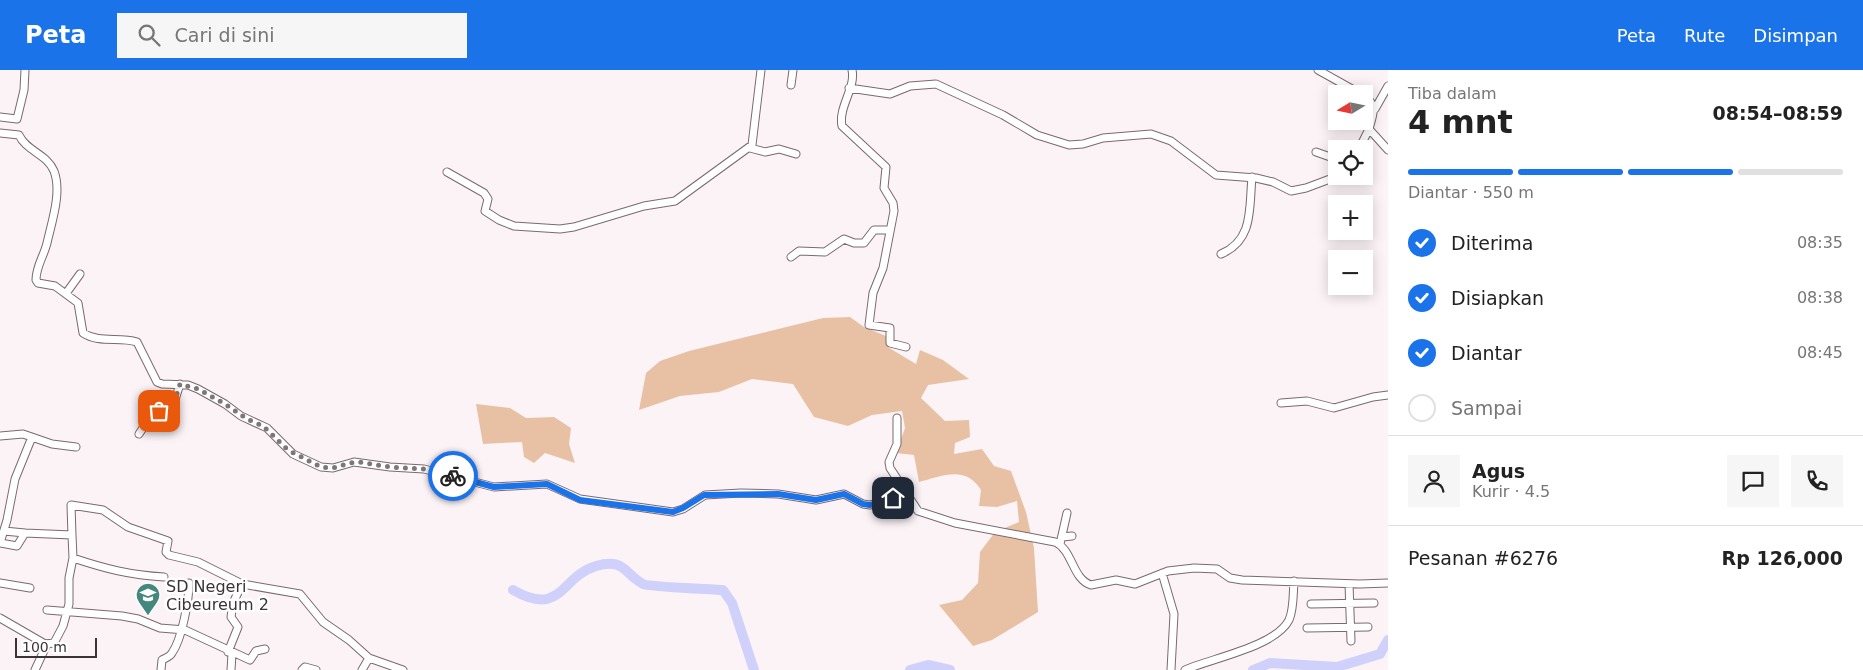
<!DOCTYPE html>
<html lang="id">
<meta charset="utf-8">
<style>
:root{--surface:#fff;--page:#f6f6f6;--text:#222;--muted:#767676;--line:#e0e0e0;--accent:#1a73e8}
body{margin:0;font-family:"DejaVu Sans",sans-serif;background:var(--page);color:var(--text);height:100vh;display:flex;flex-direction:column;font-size:19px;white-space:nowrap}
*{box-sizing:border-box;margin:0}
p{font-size:16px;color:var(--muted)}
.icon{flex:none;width:28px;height:28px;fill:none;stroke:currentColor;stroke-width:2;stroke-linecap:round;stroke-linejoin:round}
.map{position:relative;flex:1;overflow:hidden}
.panel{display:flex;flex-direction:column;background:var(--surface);width:475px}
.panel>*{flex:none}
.needle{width:32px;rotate:260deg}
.fabs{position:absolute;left:1328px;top:15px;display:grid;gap:10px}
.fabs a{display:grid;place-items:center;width:45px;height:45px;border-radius:0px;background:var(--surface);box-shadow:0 2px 12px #0003;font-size:25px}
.scale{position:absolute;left:15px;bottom:12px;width:82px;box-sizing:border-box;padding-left:5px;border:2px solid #3b3336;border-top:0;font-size:14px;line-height:18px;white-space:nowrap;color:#3b3336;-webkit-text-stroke:4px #fff;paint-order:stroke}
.pin{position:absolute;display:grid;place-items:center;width:42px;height:42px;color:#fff;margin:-21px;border-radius:10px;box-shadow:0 2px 8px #0006}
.courier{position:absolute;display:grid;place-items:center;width:50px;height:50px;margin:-25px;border:4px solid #1a73e8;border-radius:50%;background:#fff;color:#222;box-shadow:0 1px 6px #0007}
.overview em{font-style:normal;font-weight:600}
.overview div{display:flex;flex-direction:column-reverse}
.overview{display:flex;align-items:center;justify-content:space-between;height:85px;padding:0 20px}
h1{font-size:32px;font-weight:600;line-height:38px}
.bar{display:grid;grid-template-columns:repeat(4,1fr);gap:8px 5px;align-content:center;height:60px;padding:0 20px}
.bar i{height:6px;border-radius:4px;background:var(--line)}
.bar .on{background:var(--accent)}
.bar p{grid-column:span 4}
.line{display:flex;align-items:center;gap:12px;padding:0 20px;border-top:1px solid var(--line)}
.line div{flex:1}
.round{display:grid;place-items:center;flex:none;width:52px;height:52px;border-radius:0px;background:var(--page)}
ol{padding:0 20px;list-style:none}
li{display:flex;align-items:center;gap:15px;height:55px}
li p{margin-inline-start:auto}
li .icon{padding:5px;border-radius:50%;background:var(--accent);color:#fff;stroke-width:4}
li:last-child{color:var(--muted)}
li i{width:28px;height:28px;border:2px solid var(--line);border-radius:50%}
header{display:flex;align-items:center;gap:30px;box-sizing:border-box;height:70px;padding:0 25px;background:var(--accent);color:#fff}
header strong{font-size:24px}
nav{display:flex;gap:28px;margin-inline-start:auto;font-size:18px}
.search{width:350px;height:45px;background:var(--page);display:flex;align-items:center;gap:12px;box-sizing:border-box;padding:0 18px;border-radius:0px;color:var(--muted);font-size:19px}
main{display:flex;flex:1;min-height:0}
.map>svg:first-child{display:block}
.green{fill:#e8c1a5}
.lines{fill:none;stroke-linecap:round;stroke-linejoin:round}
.river{stroke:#d0d1fb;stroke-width:10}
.minor-casing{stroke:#7b6870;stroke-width:9}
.minor{stroke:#fff;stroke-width:7}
.done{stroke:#7f767a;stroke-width:5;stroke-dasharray:0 9}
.route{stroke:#1a73e8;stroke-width:6}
.labels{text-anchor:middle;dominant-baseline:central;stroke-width:5;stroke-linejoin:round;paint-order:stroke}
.poi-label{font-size:16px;fill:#3b3336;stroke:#fff;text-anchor:start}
</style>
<header>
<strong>Peta</strong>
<div class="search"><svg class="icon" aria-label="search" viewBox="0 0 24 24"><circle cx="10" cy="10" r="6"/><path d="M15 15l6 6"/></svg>Cari di sini</div>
<nav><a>Peta</a><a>Rute</a><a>Disimpan</a></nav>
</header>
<main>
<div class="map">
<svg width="1388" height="600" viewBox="0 0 1388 600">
<rect width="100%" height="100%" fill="#fcf3f7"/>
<path class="green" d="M850,247L864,257L886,266V276L916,294L920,280L943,290L969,309L928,315L921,328L945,351L969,350L970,367L955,373L954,384L982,379L994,396L1011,401L1026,442L1034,478L1038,542L992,570L973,576L939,535L962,530L978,513L980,482L995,462L1019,452L1017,431L997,437L979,436L981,420C965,395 943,406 919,412L914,385L896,383L905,358L902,341L872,345L848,356L814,347L793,314L752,309L719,322L680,326L639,340L646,303L660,291L689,281L823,248Z
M476,334L510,338L526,348L554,347L571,358L569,374L575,393L545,383L534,393L524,387L522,372L483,374Z"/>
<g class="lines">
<path class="river" d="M513,520C562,548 560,507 596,496C624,488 624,503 643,514C648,517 711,519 723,520L732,533L754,600
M910,600L928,595L950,600
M1253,600L1270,593L1337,597L1380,584L1388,570"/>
<defs>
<path id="minor" d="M852,0C856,18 838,37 842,56L886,97L884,118L893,133L894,141L883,198L873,223L869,255L890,258V273L906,277
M1318,0L1361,24
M791,15L793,0
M849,18L890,24L910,16L936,14L1003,45L1037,65L1069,75L1083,74L1103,68L1151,64L1171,71L1216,105L1256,108L1273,112L1291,121L1306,118L1338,106
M1364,25C1378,36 1373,44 1369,59L1388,80
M1375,39L1388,16
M0,47L17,49L24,20L25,0
M0,63L19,65C26,81 47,84 54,101C62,122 52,151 47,173C44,186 36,196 36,210L38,213L55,216L78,233L83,263C100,274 119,266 137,272L157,312L162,314L188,315L198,319L225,334L241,346L267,358L293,384L321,397L333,398L354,392L390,397L424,399L494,417L547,414L580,429L673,442L683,439L705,425L741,423L778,424L816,430L844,424L863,434L870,435L905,425
M750,78L765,82L779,79L796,84
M1359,79L1369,59
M1316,82L1336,89
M447,102L484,123L488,129L485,141L499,150L514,156L560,159L574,157L644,136L675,131L752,75L761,0
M1221,184C1254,170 1249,138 1252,107
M791,187L799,181L825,182L844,169L854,173H864L874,160H890
M67,222L80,204
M1281,333L1307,331L1334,338L1373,327L1388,325
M897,348V374L889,392L890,398L918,441L955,453L1055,472C1073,480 1072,509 1091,515L1116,510L1135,514L1168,501L1194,498L1217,499L1230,508L1242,510L1360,514L1388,513
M139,364L151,346L174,333L180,314
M0,366L23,364L52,374L76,377
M4,461L25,463
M72,465L71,435L103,440L128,457L168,471L166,482L169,485L198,492L242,514
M1062,467L1072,466
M0,473L7,450L15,409L32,367
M1060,474L1067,443
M73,488C106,499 130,505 164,507
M1162,503L1174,544L1171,600
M0,513L30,518
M1349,514L1351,571
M1311,534L1374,533
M47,540L122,546L138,549L160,558L185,560L250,590L256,581L265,579
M0,548L45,574L54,573L63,556L69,534V508L73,488L72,465L25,463L17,476L0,473
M1307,558L1368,557
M228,582L238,557L231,547L233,533L242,514L300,524L323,552L349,570L369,588L362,600
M369,588L403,600
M35,600L47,574
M161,600L162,590C165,588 170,587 172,583C182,569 189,530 189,513
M231,600L232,584
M302,600L305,597L316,600
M1185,600C1212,588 1275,577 1289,550C1294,539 1293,523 1294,511"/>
</defs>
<use href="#minor" class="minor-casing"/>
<use href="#minor" class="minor"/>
</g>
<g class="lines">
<path class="done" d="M159,341L174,333L180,314L198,319L225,334L247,349L263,356L288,380L321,397L333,398L350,393L359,392L390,397L424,399L453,406"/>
<path class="route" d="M453,406L494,417L547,414L580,430L673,442L683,438L704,425L778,424L816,430L844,424L863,434L870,435L893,428"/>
</g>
<defs>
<symbol id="school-pin" viewBox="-11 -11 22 30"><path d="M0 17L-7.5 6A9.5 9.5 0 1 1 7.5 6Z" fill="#43887f" stroke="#fff"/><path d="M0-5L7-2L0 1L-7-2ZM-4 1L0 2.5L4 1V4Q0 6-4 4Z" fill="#fff"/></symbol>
</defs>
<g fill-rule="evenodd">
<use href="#school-pin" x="134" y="511" width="28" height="38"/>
</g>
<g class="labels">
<g class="poi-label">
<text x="166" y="516">SD Negeri<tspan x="166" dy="18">Cibeureum 2</tspan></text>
</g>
</g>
</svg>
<div class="fabs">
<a><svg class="needle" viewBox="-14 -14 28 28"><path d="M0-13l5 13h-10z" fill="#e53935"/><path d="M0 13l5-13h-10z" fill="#767676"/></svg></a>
<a><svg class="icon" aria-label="locate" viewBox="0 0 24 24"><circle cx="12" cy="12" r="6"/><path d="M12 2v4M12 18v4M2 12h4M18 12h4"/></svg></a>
<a>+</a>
<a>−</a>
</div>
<div class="scale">100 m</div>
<div class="pin" style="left:159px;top:341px;background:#ea580c"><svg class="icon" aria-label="bag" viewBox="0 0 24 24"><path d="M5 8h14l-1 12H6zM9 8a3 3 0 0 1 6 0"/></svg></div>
<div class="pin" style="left:893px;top:428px;background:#1f2937"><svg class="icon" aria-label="home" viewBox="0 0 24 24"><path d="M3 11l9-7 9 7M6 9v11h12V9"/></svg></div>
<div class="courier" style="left:453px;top:406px"><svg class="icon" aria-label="bike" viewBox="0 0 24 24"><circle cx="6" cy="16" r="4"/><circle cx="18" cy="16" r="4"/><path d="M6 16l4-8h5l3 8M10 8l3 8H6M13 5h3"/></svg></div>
</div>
<section class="panel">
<div class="overview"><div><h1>4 mnt</h1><p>Tiba dalam</p></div><em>08:54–08:59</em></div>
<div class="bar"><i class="on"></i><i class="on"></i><i class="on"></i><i></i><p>Diantar · 550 m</p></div>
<ol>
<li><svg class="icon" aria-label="check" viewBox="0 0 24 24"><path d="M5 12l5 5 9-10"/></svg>Diterima<p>08:35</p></li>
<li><svg class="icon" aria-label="check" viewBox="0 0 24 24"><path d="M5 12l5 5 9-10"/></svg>Disiapkan<p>08:38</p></li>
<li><svg class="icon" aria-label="check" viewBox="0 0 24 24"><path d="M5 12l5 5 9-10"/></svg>Diantar<p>08:45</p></li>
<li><i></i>Sampai</li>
</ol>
<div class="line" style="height:90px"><a class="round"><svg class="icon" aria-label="person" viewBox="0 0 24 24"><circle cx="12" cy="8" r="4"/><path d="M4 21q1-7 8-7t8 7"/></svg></a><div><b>Agus</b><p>Kurir · 4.5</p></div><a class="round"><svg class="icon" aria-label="chat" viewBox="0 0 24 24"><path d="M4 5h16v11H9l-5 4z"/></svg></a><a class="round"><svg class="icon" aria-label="phone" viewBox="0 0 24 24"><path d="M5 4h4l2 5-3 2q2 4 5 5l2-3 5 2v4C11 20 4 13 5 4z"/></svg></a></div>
<div class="line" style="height:65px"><div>Pesanan #6276</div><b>Rp 126,000</b></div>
</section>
</main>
